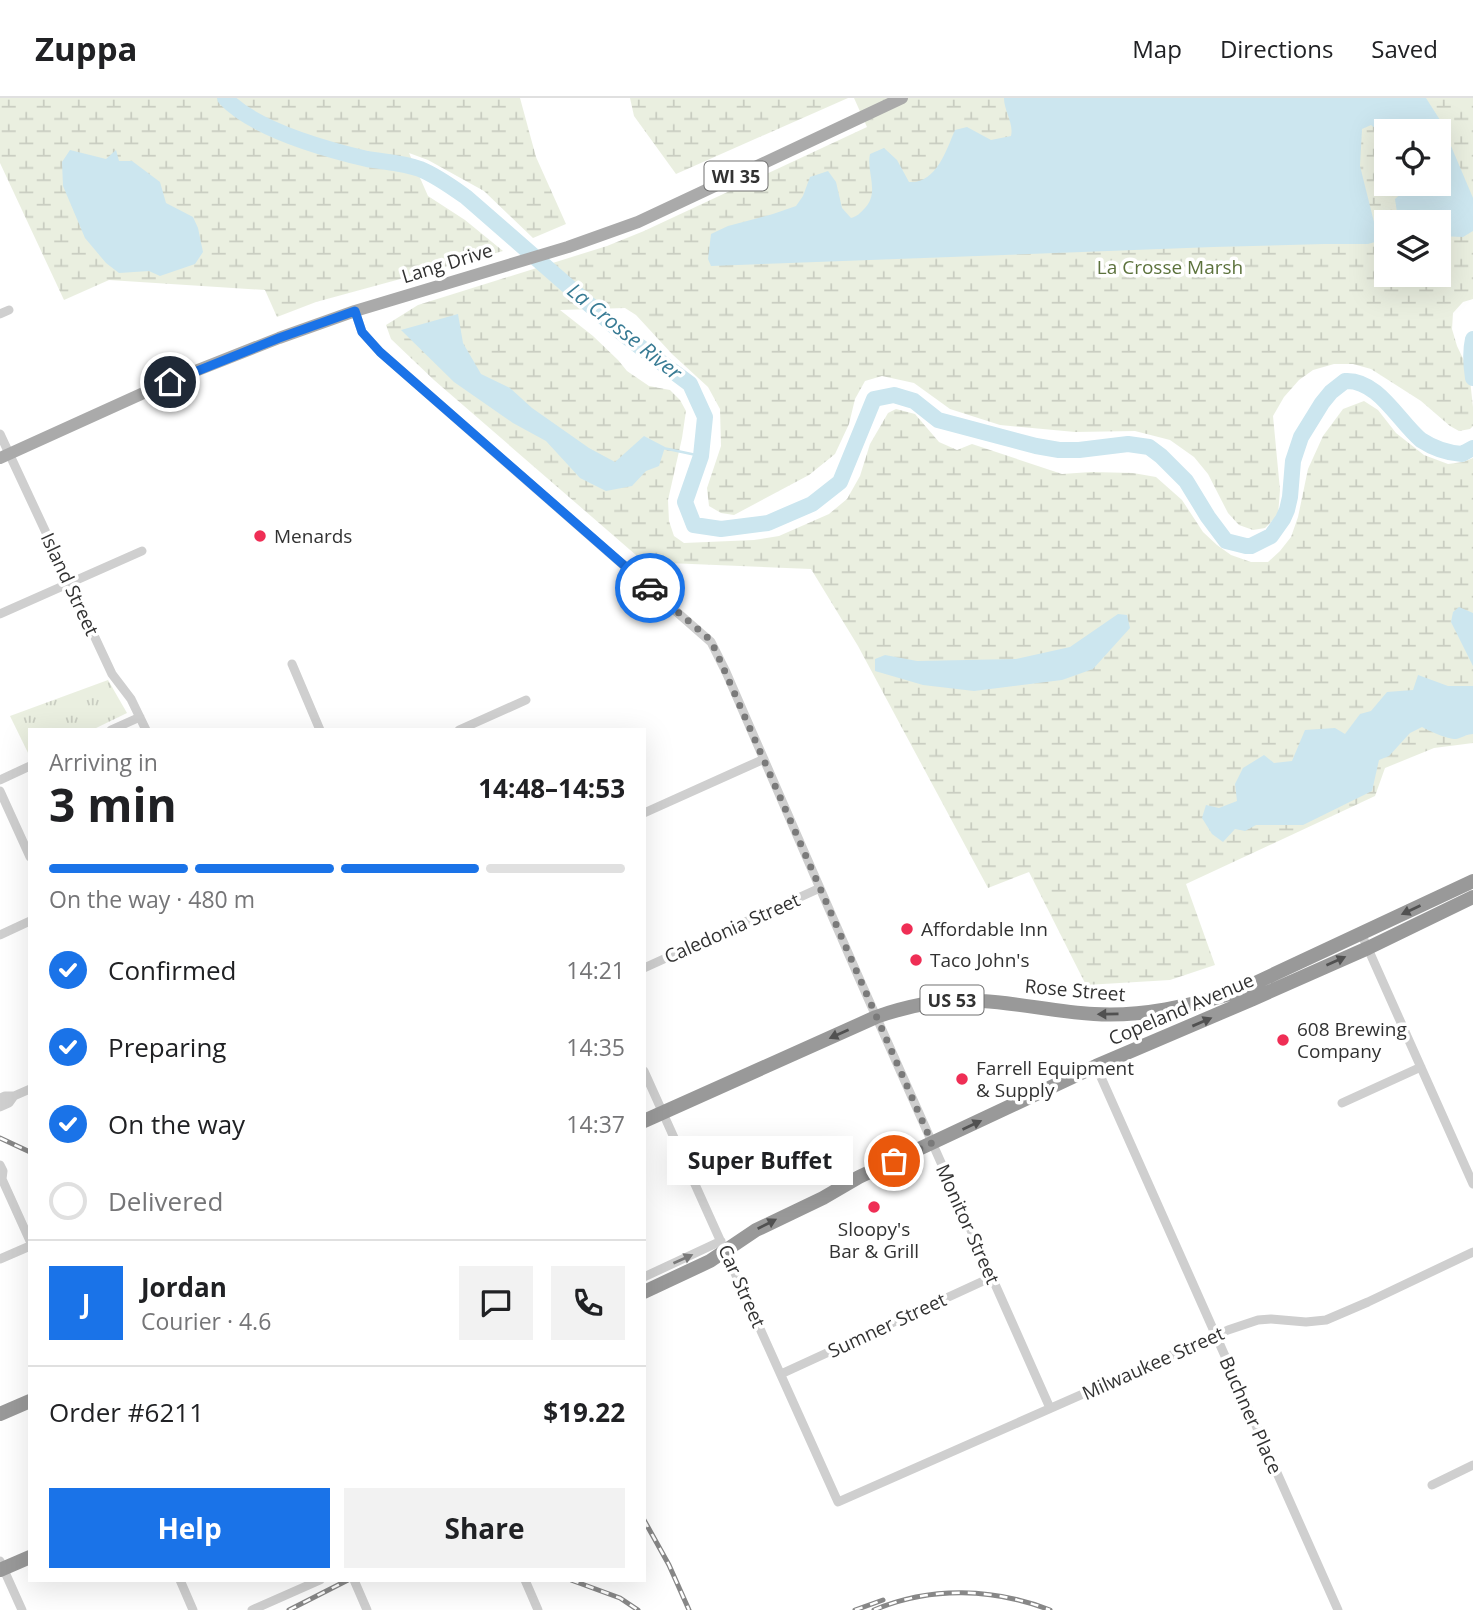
<!DOCTYPE html>
<meta charset="utf-8">
<style>
:root{--surface:#fff;--page:#f2f2f2;--text:#202124;--muted:#757577;--line:#e0e0e0;--accent:#1a73e8}
body{margin:0;font-family:"Open Sans",sans-serif;background:var(--page);color:var(--text);height:100vh;display:flex;flex-direction:column;font-size:26px;white-space:nowrap}
*{box-sizing:border-box;margin:0}
p{font-size:23px;color:var(--muted)}
.icon{flex:none;width:38px;height:38px;fill:none;stroke:currentColor;stroke-width:2;stroke-linecap:round;stroke-linejoin:round}
.map{position:relative;flex:1;overflow:hidden}
.panel{position:absolute;left:28px;top:630px;width:618px;height:854px;display:flex;flex-direction:column;background:var(--surface);border-radius:0px;box-shadow:0 7px 28px #0002}
.panel>*{flex:none}
.tools{position:absolute;left:1374px;top:21px;display:grid;gap:14px}
.tools a{display:grid;place-items:center;width:77px;height:77px;border-radius:0px;background:var(--surface);box-shadow:0 7px 28px #0002;font-size:35px}
.pin{position:absolute;display:grid;place-items:center;width:60px;height:60px;color:#fff;margin:-30px;border:4px solid #fff;border-radius:50%;box-shadow:0 2px 7px #0007}
.courier{position:absolute;display:grid;place-items:center;width:70px;height:70px;margin:-35px;border:5px solid #1a73e8;border-radius:50%;background:#fff;color:#222;box-shadow:0 2px 9px #0007}
.bubble{position:absolute;height:49px;border-radius:0px;background:var(--surface);box-shadow:0 7px 28px #0002;font-size:23px;font-weight:700;line-height:49px;text-align:center}
.summary em{font-style:normal;font-weight:700}
.summary div{display:flex;flex-direction:column-reverse}
.summary{display:flex;align-items:center;justify-content:space-between;height:119px;padding:0 21px}
h1{font-size:46px;font-weight:700;line-height:52px}
.bar{display:grid;grid-template-columns:repeat(4,1fr);gap:10px 7px;align-content:center;height:84px;padding:0 21px}
.bar i{height:9px;border-radius:5px;background:var(--line)}
.bar .current{background:var(--accent)}
.bar p{grid-column:span 4}
.line{display:flex;align-items:center;gap:18px;padding:0 21px;border-top:2px solid var(--line)}
.line div{flex:1}
.round{display:grid;place-items:center;flex:none;width:74px;height:74px;border-radius:0px;background:var(--page)}
ol{padding:0 21px;list-style:none}
li{display:flex;align-items:center;gap:21px;height:77px}
li p{margin-inline-start:auto}
li .icon{padding:7px;border-radius:50%;background:var(--accent);color:#fff;stroke-width:4}
li:last-child{color:var(--muted)}
li i{width:38px;height:38px;border:4px solid var(--line);border-radius:50%}
.cta{display:flex;gap:14px;margin-top:auto;padding:14px 21px}
.cta a{flex:1;height:80px;border-radius:0px;background:var(--accent);color:#fff;font-size:28px;font-weight:700;line-height:80px;text-align:center}
.cta a+a{background:var(--page);color:var(--text)}
header{display:flex;align-items:center;gap:42px;box-sizing:border-box;height:98px;padding:0 35px;background:var(--surface);border-bottom:2px solid var(--line)}
header strong{font-size:33px}
nav{display:flex;gap:38px;margin-inline-start:auto;font-size:24px}
.map>svg:first-child{display:block}
.wetland{fill:url(#wetland-marsh);fill-rule:evenodd}
.park{fill:url(#park-tufts)}
.water{fill:#cce6ef}
.lines{fill:none;stroke-linecap:round;stroke-linejoin:round}
.stream{stroke:#cce6ef;stroke-width:2.5}
.river{stroke:#cce6ef;stroke-width:16}
.minor{stroke:#cfcfcf;stroke-width:9}
.major{stroke:#aaa;stroke-width:12}
.highway{stroke:#999;stroke-width:14}
.rail-casing{stroke:#878787;stroke-width:5}
.rail{stroke:#fff;stroke-width:2.5;stroke-dasharray:8;stroke-linecap:butt}
.oneway{fill:#515151}
.oneway2{fill:#797979}
.done{stroke:#7a7a7a;stroke-width:7;stroke-dasharray:0 12.6}
.route{stroke:#1a73e8;stroke-width:9}
.poi-dot{fill:#ef2e55;stroke:#fff;stroke-width:2.5}
.labels{text-anchor:middle;dominant-baseline:central;stroke-width:7;stroke-linejoin:round;paint-order:stroke}
.shield{fill:#fff;stroke:#707070;stroke-width:2}
.shield-label{font-size:18px;font-weight:bold;fill:#323232}
.street-label{font-size:19px;fill:#323232;stroke:#fff}
.park-label{font-size:19px;fill:#5c723c;stroke:#fff}
.poi-label{font-size:19px;fill:#323232;stroke:#fff;text-anchor:start}
.water-label{font-size:21px;font-style:italic;fill:#387b94;stroke:#fff}
</style>
<header>
<strong>Zuppa</strong>
<nav><a>Map</a><a>Directions</a><a>Saved</a></nav>
</header>
<div class="map">
<svg width="1473" height="1512" viewBox="0 0 1473 1512">
<defs>
<pattern id="wetland-marsh" width="20" height="14" patternUnits="userSpaceOnUse" patternTransform="scale(1.75)"><rect width="20" height="14" fill="#eaefe0"/><path d="M1 5h8M5 5V1M11 12h8M15 12V8" fill="none" stroke="#c9cdc1"/></pattern>
<pattern id="park-tufts" width="24" height="20" patternUnits="userSpaceOnUse" patternTransform="scale(1.75)"><rect width="24" height="20" fill="#eaefe0"/><path d="M3 7l-1-3M5 7V3M7 7l1-3M15 17l-1-3M17 17v-4M19 17l1-3" fill="none" stroke="#c9cdc1"/></pattern>
</defs>
<rect width="100%" height="100%" fill="#fff"/>
<path class="wetland" d="M0,0H520L536,59L566,126L533,140L484,93L428,62L409,55L428,98L465,122L503,153L316,204L277,219L265,192L109,182L64,202L0,65Z
M630,0H848L676,76L634,18Z
M854,0H1473V201L1463,204L1453,215L1452,231L1457,248L1469,273L1473,309V328L1470,331L1459,333L1450,328L1421,303L1371,271L1353,266H1334L1313,272L1299,282L1284,299L1273,318L1280,392L1278,417L1265,430L1253,432L1239,427L1228,415L1208,376L1194,359L1170,342L1135,333L1075,334L1000,327L950,311L914,285L882,278L865,283L855,301L849,326L835,356L809,377L734,417L721,415L709,408L707,390L721,348L720,311L708,289L672,256L636,217L625,210L560,212L593,238L618,262L627,273L649,288L670,292L680,302L686,313L682,340L668,402L669,423L674,438L684,445L754,442L779,438L829,416L847,401L860,378L870,346L888,315L896,311L915,316L939,344L957,352L972,346L1062,376L1091,374L1133,375L1156,379L1182,402L1203,434L1217,447L1231,457L1251,464H1268L1280,453L1291,439L1298,419L1308,371L1323,338L1343,311L1364,303L1378,312L1396,335L1424,357L1448,366L1463,364L1473,360V645L1434,650L1385,670L1375,698L1186,786L1215,867L1170,882L1086,887L1029,774L988,790L858,548L811,471L644,464L434,282L391,241L386,227L418,207L607,148L644,133L867,29ZM1386,33H1438V86H1386ZM1386,124H1438V177H1386Z"/>
<path class="park" d="M108,582L127,615L92,632H30V659L10,618Z"/>
<path class="water" d="M1004,0H1426L1440,22L1473,100V133L1463,139L1439,138L1438,124H1403L1397,114L1395,101L1408,89V86H1438V33H1386V38L1371,27L1362,31L1360,68L1377,136L1375,144L1368,146H1324L1213,149L711,168L708,161L711,136L728,128L773,116L796,108L803,98L810,79L828,73L836,84L842,110L851,120C858,118 860,115 865,110C880,94 866,74 870,56L884,50L897,62L909,84C936,86 946,53 955,32L967,29L991,42L1011,38C1014,25 1004,13 1004,0Z
M70,52L106,61L116,52L119,63H132L160,84L166,105L193,119L198,130L203,154L195,166L160,178L149,173L119,175L106,165L85,140L63,88L62,64Z
M458,216L463,245L481,276L510,290L532,310L589,350L615,364L644,338L665,349L659,368L646,373L632,388L606,393L580,380L546,343L513,325L454,284L401,232Z
M1459,509L1473,515V568L1451,524L1453,514Z
M1118,516L1127,517L1130,530L1093,571L1062,582L974,593L923,587L875,573V561L885,557L917,563L1016,561L1070,549Z
M1418,577L1448,588H1473V636C1466,636 1462,640 1456,641C1447,641 1429,633 1422,629L1410,635L1389,658L1379,662L1372,693L1303,727H1256L1245,733L1235,731L1223,744L1212,736L1202,720L1206,707L1219,710L1237,703L1235,686L1243,670L1264,657L1274,665L1292,663L1305,632L1335,630L1345,636L1360,616L1371,613L1387,594L1413,592Z"/>
<g class="lines">
<path class="stream" d="M663,350L701,358"/>
<path class="river" d="M225,0C255,32 325,51 367,61C385,64 404,65 420,71C437,78 452,89 466,99L623,236L690,286L705,319L701,358L685,404L694,427L721,431L768,425L812,406L840,384L874,301L894,297L914,303L938,322L1036,348L1059,352H1079L1128,346L1149,349L1161,358L1186,383L1208,419L1226,443L1246,448H1251L1271,438L1283,421L1287,412L1290,399L1293,363L1301,339L1322,305L1331,294L1345,283C1378,281 1399,324 1421,342C1433,350 1448,355 1462,356L1473,350
M1473,241C1470,254 1471,267 1473,280"/>
<path class="minor" d="M355,213L362,234L380,254L711,544L726,574L859,880L1050,1310
M0,216L9,212
M0,336L112,576L131,601L146,632
M0,516L142,453
M292,566L320,632
M111,632L140,619
M459,632L526,602
M0,682L30,668
M0,693L30,759
M644,715L764,661
M1361,835L1473,1086
M0,837L30,823
M644,870L820,790
M1096,968L1338,1512
M644,973L838,1404L1228,1232L1258,1222L1271,1221L1306,1224L1326,1222L1368,1204L1473,1154
M0,1000L5,998H14L30,991
M1342,1005L1421,969
M0,1009L9,1005L14,998
M0,1067L3,1073L2,1081L30,1143
M0,1161L30,1148
M644,1179L721,1143
M781,1276L992,1179
M1432,1387L1473,1367
M0,1463L22,1512
M180,1482L193,1512
M354,1482L367,1512
M525,1482L538,1512
M252,1512L320,1482"/>
<path class="major" d="M0,360L170,283L279,240L355,213L568,149L638,124L902,0"/>
<path class="highway" d="M644,1023L876,919C910,907 946,900 982,903C1019,905 1056,914 1094,916C1142,919 1190,908 1236,894L1473,783
M644,1194L710,1163L756,1132L823,1100L859,1079L1096,968L1253,901L1368,850L1473,799
M0,1316L30,1303
M0,1472L30,1459"/>
<defs>
<path id="rail" d="M0,1040L30,1054
M644,1422L669,1467L689,1512
M571,1482L620,1500L638,1512
M289,1512L348,1482
M855,1512L883,1502
M874,1512C931,1488 993,1490 1050,1512"/>
</defs>
<use href="#rail" class="rail-casing"/>
<use href="#rail" class="rail"/>
</g>
<defs><path id="oneway-solid" d="M-6-.8H1V-3.2L6.5 0L1 3.2V.8H-6Z" transform="scale(1.75)"/></defs>
<g class="oneway">
<use href="#oneway-solid" transform="translate(1411 812) rotate(155)"/>
<use href="#oneway-solid" transform="translate(1336 863) rotate(-24)"/>
<use href="#oneway-solid" transform="translate(1108 916) rotate(179)"/>
<use href="#oneway-solid" transform="translate(1202 924) rotate(-23)"/>
<use href="#oneway-solid" transform="translate(839 936) rotate(156)"/>
<use href="#oneway-solid" transform="translate(972 1027) rotate(-25)"/>
<use href="#oneway-solid" transform="translate(767 1126) rotate(-27)"/>
</g>
<use class="oneway2" href="#oneway-solid" transform="translate(683 1161) rotate(-24)"/>
<g class="lines">
<path class="done" d="M650,490L707,539L715,551L932,1045L894,1063"/>
<path class="route" d="M170,284L279,240L355,213L362,234L380,254L650,490"/>
</g>
<g class="poi-dot">
<circle cx="260" cy="438" r="7"/>
<circle cx="907" cy="831" r="7"/>
<circle cx="916" cy="862" r="7"/>
<circle cx="1283" cy="942" r="7"/>
<circle cx="962" cy="981" r="7"/>
<circle cx="874" cy="1109" r="7"/>
</g>
<g class="labels">
<g class="shield">
<rect x="704.5" y="63.5" width="63" height="29" rx="5"/>
<rect x="920.5" y="887.5" width="63" height="29" rx="5"/>
</g>
<g class="shield-label">
<text x="736" y="78">WI 35</text>
<text x="952" y="902">US 53</text>
</g>
<g class="street-label">
<text transform="translate(447 165) rotate(-17)">Lang Drive</text>
<text transform="translate(70 486) rotate(65)">Island Street</text>
<text transform="translate(732 830) rotate(-24)">Caledonia Street</text>
<text transform="translate(1075 892) rotate(5)">Rose Street</text>
<text transform="translate(1181 911) rotate(-23)">Copeland Avenue</text>
<text transform="translate(968 1126) rotate(66)">Monitor Street</text>
<text transform="translate(742 1188) rotate(66)">Car Street</text>
<text transform="translate(887 1227) rotate(-25)">Sumner Street</text>
<text transform="translate(1153 1265) rotate(-24)">Milwaukee Street</text>
<text transform="translate(1251 1317) rotate(66)">Buchner Place</text>
</g>
<g class="park-label">
<text x="1170" y="169">La Crosse Marsh</text>
</g>
<g class="poi-label">
<text x="274" y="438">Menards</text>
<text x="921" y="831">Affordable Inn</text>
<text x="930" y="862">Taco John's</text>
<text x="1297" y="931">608 Brewing<tspan x="1297" dy="22">Company</tspan></text>
<text x="976" y="970">Farrell Equipment<tspan x="976" dy="22">&amp; Supply</tspan></text>
<text x="874" y="1131" text-anchor="middle">Sloopy's<tspan x="874" dy="22">Bar &amp; Grill</tspan></text>
</g>
<g class="water-label">
<text transform="translate(625 233) rotate(39)">La Crosse River</text>
</g>
</g>
</svg>
<div class="tools">
<a><svg class="icon" aria-label="locate" viewBox="0 0 24 24"><circle cx="12" cy="12" r="6"/><path d="M12 2v4M12 18v4M2 12h4M18 12h4"/></svg></a>
<a><svg class="icon" aria-label="layers" viewBox="0 0 24 24"><path d="M12 4l9 5-9 5-9-5zM3 14l9 5 9-5"/></svg></a>
</div>
<div class="pin" style="left:894px;top:1063px;background:#ea580c"><svg class="icon" aria-label="bag" viewBox="0 0 24 24"><path d="M5 8h14l-1 12H6zM9 8a3 3 0 0 1 6 0"/></svg></div>
<div class="pin" style="left:170px;top:284px;background:#1f2937"><svg class="icon" aria-label="home" viewBox="0 0 24 24"><path d="M3 11l9-7 9 7M6 9v11h12V9"/></svg></div>
<div class="courier" style="left:650px;top:490px"><svg class="icon" aria-label="car" viewBox="0 0 24 24"><path d="M5 17H2v-5l4-1 3-4h7l3 4 3 1v5h-3M9 17h6M6 11h13"/><circle cx="7" cy="17" r="2"/><circle cx="17" cy="17" r="2"/></svg></div>
<div class="bubble" style="left:667px;top:1038px;width:186px">Super Buffet</div>
<section class="panel">
<div class="summary"><div><h1>3 min</h1><p>Arriving in</p></div><em>14:48–14:53</em></div>
<div class="bar"><i class="current"></i><i class="current"></i><i class="current"></i><i></i><p>On the way · 480 m</p></div>
<ol>
<li><svg class="icon" aria-label="check" viewBox="0 0 24 24"><path d="M5 12l5 5 9-10"/></svg>Confirmed<p>14:21</p></li>
<li><svg class="icon" aria-label="check" viewBox="0 0 24 24"><path d="M5 12l5 5 9-10"/></svg>Preparing<p>14:35</p></li>
<li><svg class="icon" aria-label="check" viewBox="0 0 24 24"><path d="M5 12l5 5 9-10"/></svg>On the way<p>14:37</p></li>
<li><i></i>Delivered</li>
</ol>
<div class="line" style="height:126px"><b class="round" style="background:var(--accent);color:#fff">J</b><div><b>Jordan</b><p>Courier · 4.6</p></div><a class="round"><svg class="icon" aria-label="chat" viewBox="0 0 24 24"><path d="M4 5h16v11H9l-5 4z"/></svg></a><a class="round"><svg class="icon" aria-label="phone" viewBox="0 0 24 24"><path d="M5 4h4l2 5-3 2q2 4 5 5l2-3 5 2v4C11 20 4 13 5 4z"/></svg></a></div>
<div class="line" style="height:91px"><div>Order #6211</div><b>$19.22</b></div>
<div class="cta"><a>Help</a><a>Share</a></div>
</section>
</div>
